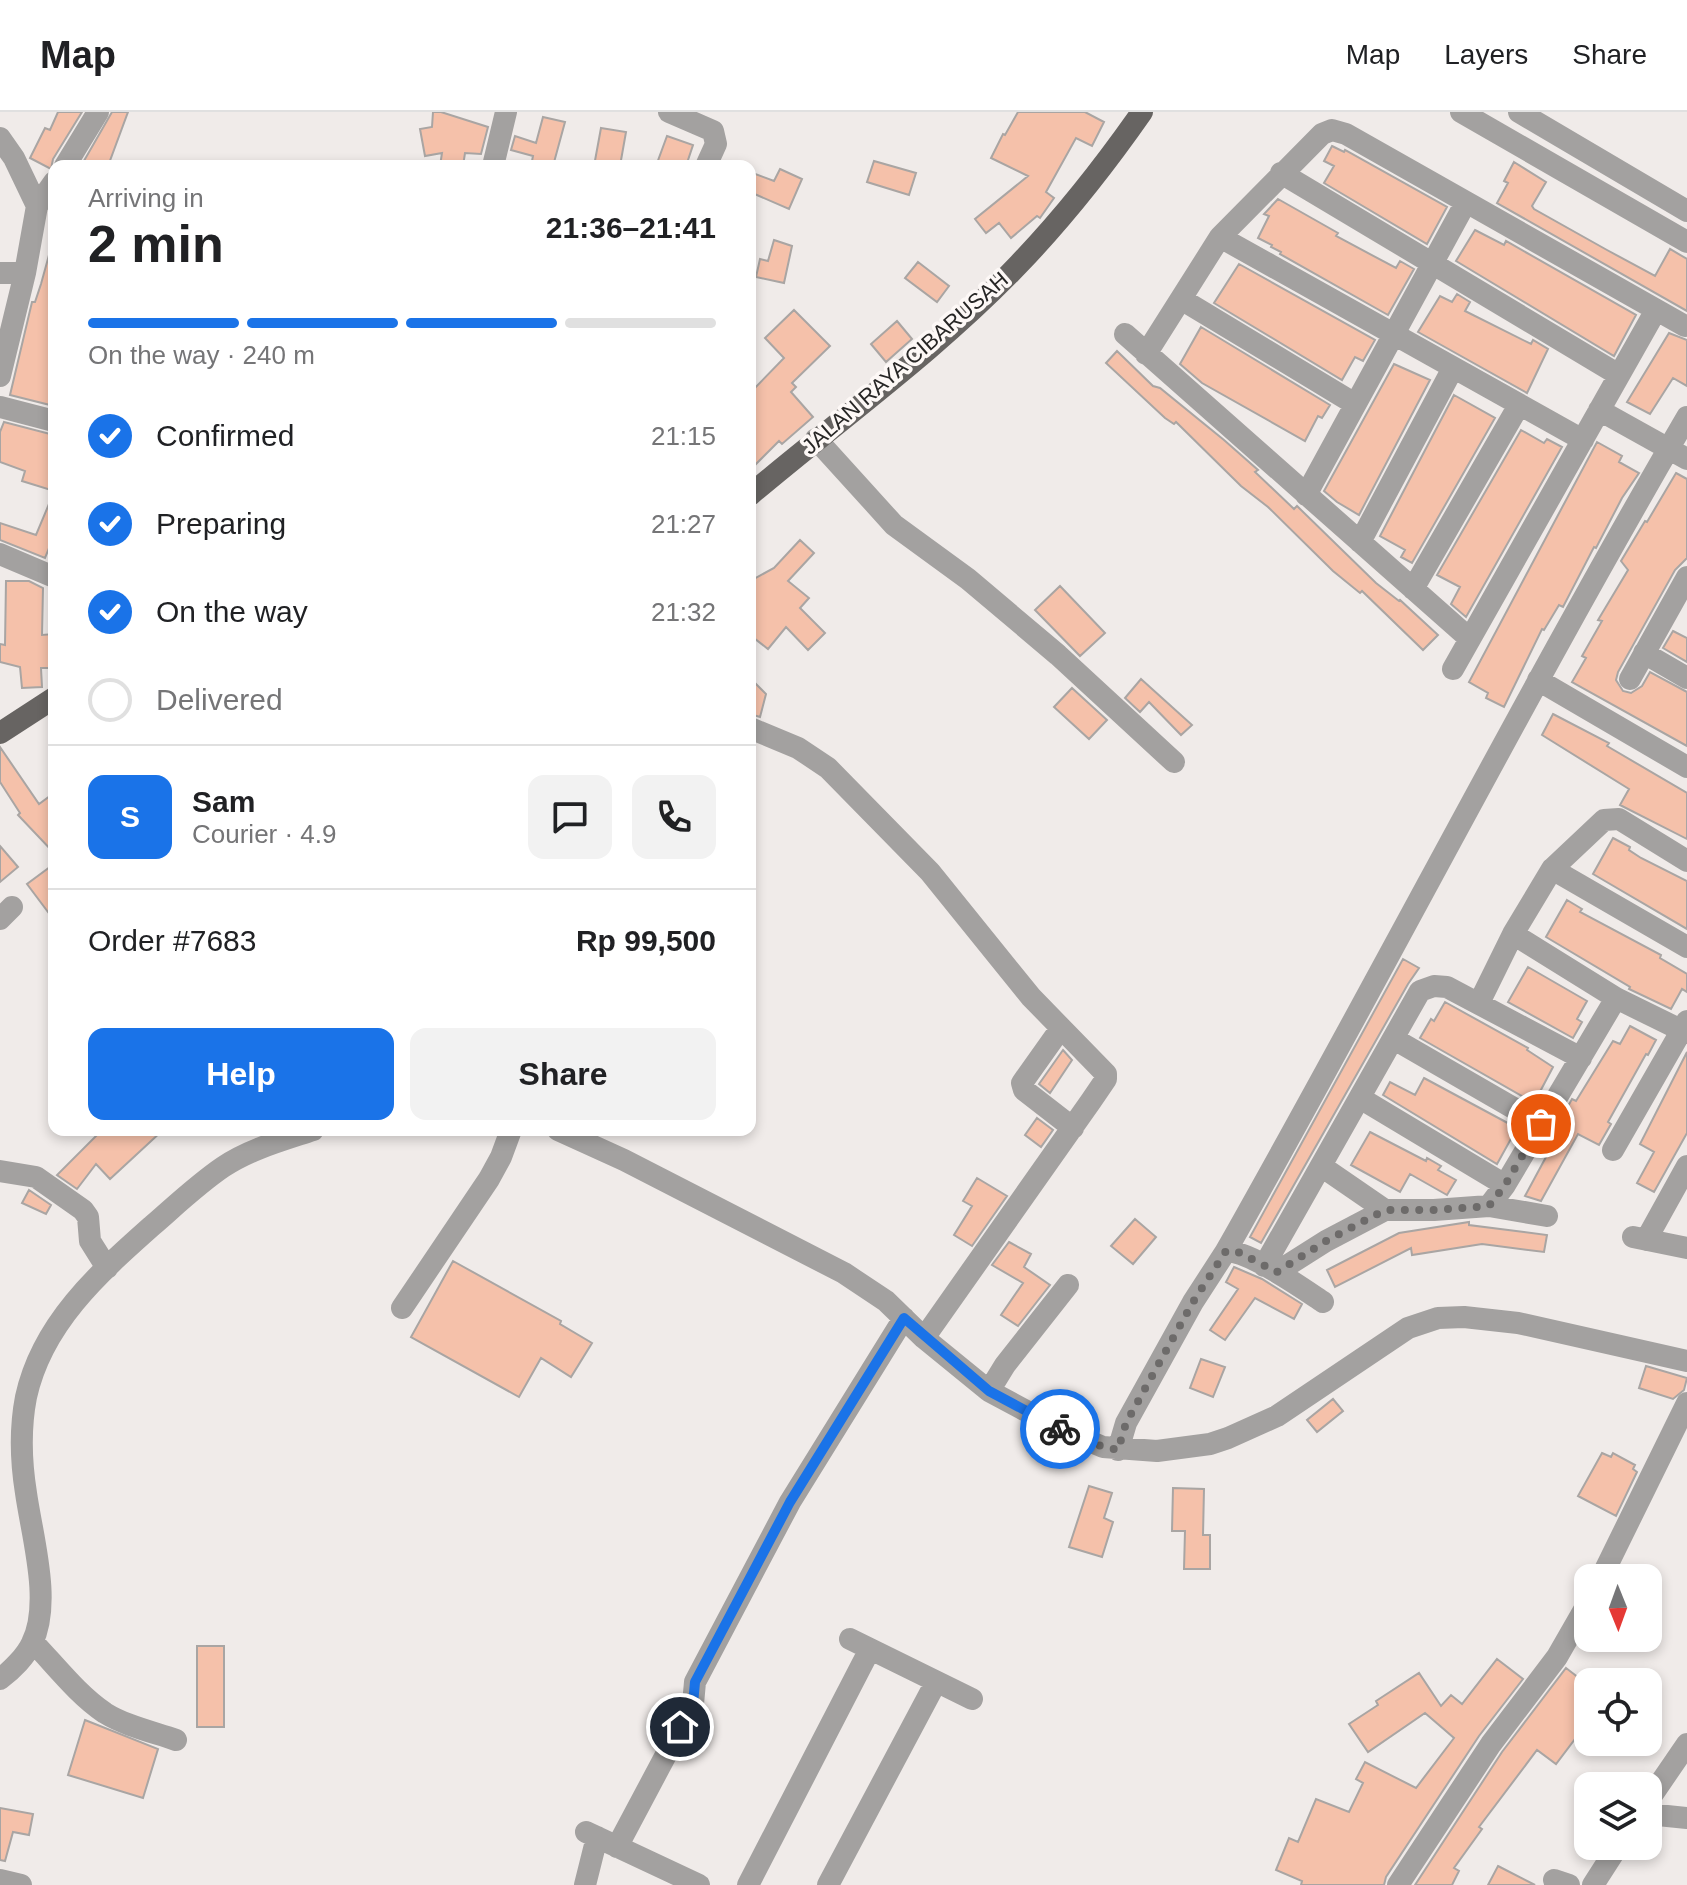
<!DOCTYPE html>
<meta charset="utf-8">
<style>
:root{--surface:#fff;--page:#f2f2f2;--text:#202124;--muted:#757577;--line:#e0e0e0;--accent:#1a73e8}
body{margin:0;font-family:Arial,sans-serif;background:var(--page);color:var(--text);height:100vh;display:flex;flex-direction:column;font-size:30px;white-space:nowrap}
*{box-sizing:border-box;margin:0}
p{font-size:26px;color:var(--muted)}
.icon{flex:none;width:44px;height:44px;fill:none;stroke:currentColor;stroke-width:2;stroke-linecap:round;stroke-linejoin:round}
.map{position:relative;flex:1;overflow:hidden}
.drawer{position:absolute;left:48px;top:48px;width:708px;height:976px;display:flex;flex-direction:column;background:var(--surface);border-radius:16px;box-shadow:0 4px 12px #0003}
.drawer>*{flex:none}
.needle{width:52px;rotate:179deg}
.buttons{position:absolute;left:1574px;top:1452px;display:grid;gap:16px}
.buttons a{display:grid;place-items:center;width:88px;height:88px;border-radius:16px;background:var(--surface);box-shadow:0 4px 12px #0003;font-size:40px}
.pin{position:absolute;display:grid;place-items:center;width:68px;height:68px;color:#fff;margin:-34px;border:4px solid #fff;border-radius:50%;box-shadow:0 2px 8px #0007}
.courier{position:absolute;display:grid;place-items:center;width:80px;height:80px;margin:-40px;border:6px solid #1a73e8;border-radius:50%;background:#fff;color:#222;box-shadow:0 2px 10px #0007}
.head em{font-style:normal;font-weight:700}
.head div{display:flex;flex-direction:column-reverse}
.head{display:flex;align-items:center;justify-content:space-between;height:136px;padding:0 40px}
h1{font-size:52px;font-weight:700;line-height:60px}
.bar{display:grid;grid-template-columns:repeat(4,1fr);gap:12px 8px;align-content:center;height:96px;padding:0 40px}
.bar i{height:10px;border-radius:6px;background:var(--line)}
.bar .current{background:var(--accent)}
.bar p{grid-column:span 4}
.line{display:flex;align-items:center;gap:20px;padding:0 40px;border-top:2px solid var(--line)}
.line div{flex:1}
.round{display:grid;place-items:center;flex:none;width:84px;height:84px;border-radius:16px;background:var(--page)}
ol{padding:0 40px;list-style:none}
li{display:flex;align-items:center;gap:24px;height:88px}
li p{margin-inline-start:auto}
li .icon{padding:8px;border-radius:50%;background:var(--accent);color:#fff;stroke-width:4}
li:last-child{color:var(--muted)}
li i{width:44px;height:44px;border:4px solid var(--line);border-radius:50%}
.cta{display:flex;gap:16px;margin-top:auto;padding:16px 40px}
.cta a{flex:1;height:92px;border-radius:16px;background:var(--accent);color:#fff;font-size:32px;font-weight:700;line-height:92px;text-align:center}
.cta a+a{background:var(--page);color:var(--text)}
header{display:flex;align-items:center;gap:48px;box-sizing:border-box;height:112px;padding:0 40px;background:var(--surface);border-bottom:2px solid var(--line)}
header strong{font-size:38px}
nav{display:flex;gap:44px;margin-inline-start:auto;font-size:28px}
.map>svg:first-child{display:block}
.building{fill:#f5c1aa;stroke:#a9a5a3;stroke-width:2}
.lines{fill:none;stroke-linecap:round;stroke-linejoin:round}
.minor{stroke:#a3a1a0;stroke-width:22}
.primary{stroke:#676462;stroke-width:22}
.done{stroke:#6d6b6a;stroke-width:8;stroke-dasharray:0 14.4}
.route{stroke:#1a73e8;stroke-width:10}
.labels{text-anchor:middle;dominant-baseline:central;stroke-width:7;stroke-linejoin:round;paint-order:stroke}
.street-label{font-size:22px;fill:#272625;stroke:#fdf8f6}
</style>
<header>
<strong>Map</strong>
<nav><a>Map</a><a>Layers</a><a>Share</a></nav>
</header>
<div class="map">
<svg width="1687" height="1773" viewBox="0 0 1687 1773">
<rect width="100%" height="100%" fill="#f0ebe9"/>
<path class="building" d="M58,0H82L53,47L51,57L30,46L45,16L50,18Z
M112,0H128L108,54H81Z
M433,0H441L488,15L481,42L465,41L463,54H440L442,41L425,44L420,17L432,15Z
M1018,0H1085L1104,10L1092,34L1076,26L1046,80L1054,86L1040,106L1037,104L1011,126L999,111L986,121L975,107L1028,64L991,46L1003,22L1005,23Z
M543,5L565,10L553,54H531L533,44L511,38L515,24L536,31Z
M601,16L626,20L620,54H594Z
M667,24L693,33L686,54H656Z
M1332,34L1344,40L1345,38L1447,95L1427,132L1324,71L1334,54L1324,49Z
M874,49L916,61L909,83L867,70Z
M1514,50L1546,70L1532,94L1534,97L1607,138L1655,164L1670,137L1687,147V199L1497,91L1508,71L1504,69Z
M780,57L802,67L789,97L750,80V60L774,69Z
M1278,87L1338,121L1336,124L1396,156L1400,149L1414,157L1388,203L1280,142L1281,140L1271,135L1272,133L1258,126L1269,104L1264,102Z
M1475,118L1504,133L1506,129L1636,203L1614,244L1456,149Z
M774,128L792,134L784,171L756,165L760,147L768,149Z
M49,143L54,144V280L50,293L10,283L32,190H35L41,172Z
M918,150L949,174L937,190L905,166Z
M1239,152L1375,228L1363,249L1355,245L1342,268L1214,191Z
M1457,182L1470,190L1465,199L1531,232L1533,228L1548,237L1527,281L1418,220L1440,184L1452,190Z
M794,198L830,234L792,271L796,275L791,280L813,305L782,332L779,329L750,358V281L784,246L765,226Z
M897,209L912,227L886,250L871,232Z
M1201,215L1330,293L1322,306L1318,304L1305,329L1202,271L1180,252Z
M1669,221L1687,228V274L1673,266L1650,302L1627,290Z
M1117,239L1153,274L1160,276L1224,328L1258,358L1255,360L1294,397L1297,394L1376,471L1399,489L1400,488L1438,523L1423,538L1362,479L1360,481L1333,459L1268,395L1241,374L1176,310L1174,312L1165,306L1106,251Z
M1394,252L1430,268L1359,403L1337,390L1324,379Z
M1454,283L1495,306L1412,451L1401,445L1405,438L1380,424Z
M4,310L54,323V379L22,369L25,359L0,350V320Z
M1521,318L1544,331L1547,327L1562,335L1466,505L1451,492L1460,475L1437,463Z
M1597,330L1622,344L1619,350L1639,361L1622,386L1596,436L1594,435L1563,495L1559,493L1544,518L1542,517L1504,595L1486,586L1488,581L1469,570Z
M1676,361L1687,367V446L1675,458L1618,560L1616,568L1623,579L1631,581L1642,574L1650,560L1687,580V634L1572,570L1586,546L1582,544L1602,509L1598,508L1628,458L1621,449L1645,409L1647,410Z
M54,380V424L45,446L0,428V411L36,423Z
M800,428L814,441L788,469L809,486L800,496L825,521L808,538L786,515L768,537L750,523V469L774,456Z
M6,469H29L43,476L42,523L54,522V556H41L42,575L22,576L20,555L0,550V532L5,533Z
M1060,474L1105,521L1080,544L1035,498Z
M1673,519L1687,526V550L1663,536Z
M750,566L766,582L760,605L750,602Z
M1141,567L1192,613L1181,623L1149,590L1140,600L1125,586Z
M1072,576L1107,608L1089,627L1054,595Z
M1553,602L1609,631L1607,634L1687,681V727L1620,693L1629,677L1542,623Z
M0,635L39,692L54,681V741L18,703L20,701L0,670Z
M1613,726L1630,735L1629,738L1641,746L1687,769V817L1593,762Z
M0,734L18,755L0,770Z
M54,752V808L27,772Z
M1567,788L1582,797L1580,800L1661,843L1660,846L1687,862V880L1682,877L1671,897L1629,877L1630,875L1546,825Z
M1403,847L1419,856L1408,872L1261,1131L1250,1125Z
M1528,855L1587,889L1577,907L1582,910L1573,926L1508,890Z
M1445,890L1528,936L1527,938L1553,955L1534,991L1420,926L1431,907L1434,909Z
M1630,914L1656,928L1648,943L1646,942L1608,1010L1611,1012L1599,1033L1578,1022L1541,1089L1525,1084L1546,1045L1541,1042L1572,987L1576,989L1613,929L1620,932Z
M1063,938L1072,948L1050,981L1039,972Z
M1687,940V1021L1654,1080L1637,1071L1654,1040L1640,1032Z
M1424,966L1517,1016L1497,1052L1383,983L1390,970L1415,983Z
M1037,1006L1053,1018L1041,1035L1025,1023Z
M102,1018H163L110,1067L96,1052L77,1077L57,1063Z
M1370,1020L1426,1049L1427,1046L1441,1054L1438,1058L1456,1068L1447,1083L1410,1062L1400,1080L1351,1053Z
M977,1066L1007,1084L972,1134L954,1123L972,1094L963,1089Z
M29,1078L51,1093L46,1102L22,1091Z
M1135,1107L1156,1125L1133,1152L1111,1134Z
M1469,1110V1113L1547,1123L1544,1140L1482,1132L1412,1143L1411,1136L1335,1175L1327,1158L1399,1121Z
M1009,1130L1031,1142L1024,1155L1050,1173L1018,1214L1001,1203L1023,1171L992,1153Z
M453,1149L561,1209L560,1212L592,1231L571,1265L541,1246L519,1285L411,1225Z
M1234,1155L1262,1167L1302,1192L1294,1207L1255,1186L1225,1228L1210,1218L1238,1177L1226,1170Z
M1201,1247L1225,1255L1213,1285L1190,1276Z
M1646,1254L1687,1266L1684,1278L1673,1287L1639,1276Z
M1333,1287L1343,1299L1317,1320L1307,1308Z
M1602,1341L1611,1345L1613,1341L1635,1353L1633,1357L1637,1360L1616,1404L1578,1384Z
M1089,1374L1112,1381L1104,1406L1113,1410L1102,1445L1069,1435Z
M1173,1376L1204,1377L1203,1423H1210V1457H1184L1185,1419H1172Z
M197,1534H224V1615H197Z
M1497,1547L1523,1567L1479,1624L1386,1765L1384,1773H1301L1302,1769L1276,1758L1289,1726L1298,1730L1316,1687L1349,1700L1363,1671L1356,1667L1365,1650L1416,1676L1454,1626L1425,1601L1368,1640L1349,1612L1378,1593L1376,1589L1419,1561L1441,1594L1451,1583L1462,1592Z
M1566,1556L1588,1573V1606L1579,1617L1581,1619L1556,1652L1537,1638L1479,1715L1482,1717L1454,1756L1459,1759L1452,1773H1415L1502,1640Z
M85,1608L158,1637L143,1686L68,1663Z
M0,1696L33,1702L29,1723L13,1720L5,1749L0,1748Z
M1498,1754L1535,1773H1488Z"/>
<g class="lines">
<path class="minor" d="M669,0L713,19L716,32L706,54
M1461,0L1687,130
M1519,0L1687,99
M0,26L14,46L37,94L25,161L0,264
M65,54L98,0
M493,54L506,0
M1281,61L1619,263
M37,94L54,70
M1220,125L1583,328
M0,161H25
M1181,187L1355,292
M1125,222L1470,527
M1146,242L1220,125L1322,22L1332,18L1346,22L1685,214
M0,295L54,309
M1599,298L1687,347
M816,327L894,413L968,467L1058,543L1174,650
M1306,383L1466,90
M1360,430L1453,256
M0,442L54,465
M1413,477L1519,293
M1644,541L1687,566
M1453,557L1656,198
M1630,567L1687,465
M1538,568L1687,655
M750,616L798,636L828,656L930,760L1031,885L1106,962V967L1091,989L924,1226
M1552,757L1687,835
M0,807L12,795
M1513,822L1616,886L1687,921
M1479,891L1513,822L1552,757L1604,708L1619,707L1687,749
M1061,916L1022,971L1024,978L1073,1016
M1394,927L1541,1012
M1360,986L1505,1073
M558,1018L624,1048L844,1161L886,1189L924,1226L989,1279L1054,1314L1103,1335L1157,1339L1210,1332L1228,1326L1277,1304L1408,1216L1438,1206L1464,1205L1518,1211L1687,1249
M1613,1038L1687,909
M1321,1054L1385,1098
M0,1059L36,1065L83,1098L88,1105L90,1129L107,1156
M1489,1094L1505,1073L1616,886
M1633,1125L1687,1136
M1646,1128L1687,1054
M1226,1139C1383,862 1527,579 1687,305
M1264,1154L1420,879L1434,874L1447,875L1581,946
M1277,1160L1326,1129L1385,1098H1434L1489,1094L1547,1104
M402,1196L489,1067L501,1045L511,1018
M989,1279L1005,1253L1068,1173
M1118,1338L1126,1311L1193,1190L1226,1139C1250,1139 1302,1176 1323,1190
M1601,1466L1687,1291
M850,1527L972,1587
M33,1530C56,1554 78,1583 105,1601C126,1614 153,1620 176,1628
M0,1567C12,1558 26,1544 32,1531C52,1491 32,1424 26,1381C21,1350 20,1316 26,1285C42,1211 99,1161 153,1113C176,1093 198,1072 223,1055C250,1037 283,1028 313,1018
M1648,1689L1687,1632
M1648,1702L1687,1706
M586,1720L699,1773
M617,1735L693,1592L695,1570L790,1390L904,1206
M0,1768L21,1773
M1554,1768L1569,1773
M585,1773L597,1725
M748,1773L870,1537
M828,1773L936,1570
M1398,1773L1491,1632L1557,1545L1588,1491
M1593,1773L1618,1734"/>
<path class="primary" d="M750,383C840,307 938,237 1019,152C1064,105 1105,53 1142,0
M0,621L54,586"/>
</g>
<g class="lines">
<path class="done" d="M1060,1317L1086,1330L1118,1338L1126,1311L1193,1190L1226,1139L1238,1140L1277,1160L1326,1129L1385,1098H1434L1489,1094L1505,1073L1541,1012"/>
<path class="route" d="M680,1615L693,1592L695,1570L790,1390L904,1206L989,1279L1060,1317"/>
</g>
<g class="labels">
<g class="street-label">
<text transform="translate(905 251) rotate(-41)">JALAN RAYA CIBARUSAH</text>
</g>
</g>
</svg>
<div class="buttons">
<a><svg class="needle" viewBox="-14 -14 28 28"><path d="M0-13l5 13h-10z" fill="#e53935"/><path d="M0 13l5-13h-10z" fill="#757577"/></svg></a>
<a><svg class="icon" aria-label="locate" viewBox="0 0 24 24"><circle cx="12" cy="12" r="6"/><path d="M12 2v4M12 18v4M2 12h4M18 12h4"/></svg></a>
<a><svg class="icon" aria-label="layers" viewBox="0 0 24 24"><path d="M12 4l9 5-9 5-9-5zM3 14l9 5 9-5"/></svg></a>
</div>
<div class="pin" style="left:1541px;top:1012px;background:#ea580c"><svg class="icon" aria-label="bag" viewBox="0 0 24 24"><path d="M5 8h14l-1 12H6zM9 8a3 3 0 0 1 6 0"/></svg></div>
<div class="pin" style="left:680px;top:1615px;background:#1f2937"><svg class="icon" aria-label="home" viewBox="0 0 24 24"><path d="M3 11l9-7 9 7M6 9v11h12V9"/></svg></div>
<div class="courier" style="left:1060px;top:1317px"><svg class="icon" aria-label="bike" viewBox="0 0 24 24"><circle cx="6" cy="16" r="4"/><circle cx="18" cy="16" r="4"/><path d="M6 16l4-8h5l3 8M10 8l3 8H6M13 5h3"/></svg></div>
<section class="drawer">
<div class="head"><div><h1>2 min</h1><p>Arriving in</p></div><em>21:36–21:41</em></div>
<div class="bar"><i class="current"></i><i class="current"></i><i class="current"></i><i></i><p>On the way · 240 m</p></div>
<ol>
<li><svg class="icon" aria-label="check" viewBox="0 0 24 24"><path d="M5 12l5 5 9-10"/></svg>Confirmed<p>21:15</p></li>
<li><svg class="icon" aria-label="check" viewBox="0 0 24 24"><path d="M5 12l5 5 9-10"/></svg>Preparing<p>21:27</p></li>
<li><svg class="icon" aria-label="check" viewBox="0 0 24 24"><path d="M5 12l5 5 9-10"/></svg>On the way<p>21:32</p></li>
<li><i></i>Delivered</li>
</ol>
<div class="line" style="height:144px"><b class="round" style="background:var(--accent);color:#fff">S</b><div><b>Sam</b><p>Courier · 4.9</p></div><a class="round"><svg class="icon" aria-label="chat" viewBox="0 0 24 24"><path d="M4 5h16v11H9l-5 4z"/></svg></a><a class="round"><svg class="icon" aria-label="phone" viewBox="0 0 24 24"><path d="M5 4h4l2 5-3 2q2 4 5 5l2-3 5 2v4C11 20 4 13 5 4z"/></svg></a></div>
<div class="line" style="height:104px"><div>Order #7683</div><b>Rp 99,500</b></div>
<div class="cta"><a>Help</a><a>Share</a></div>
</section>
</div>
